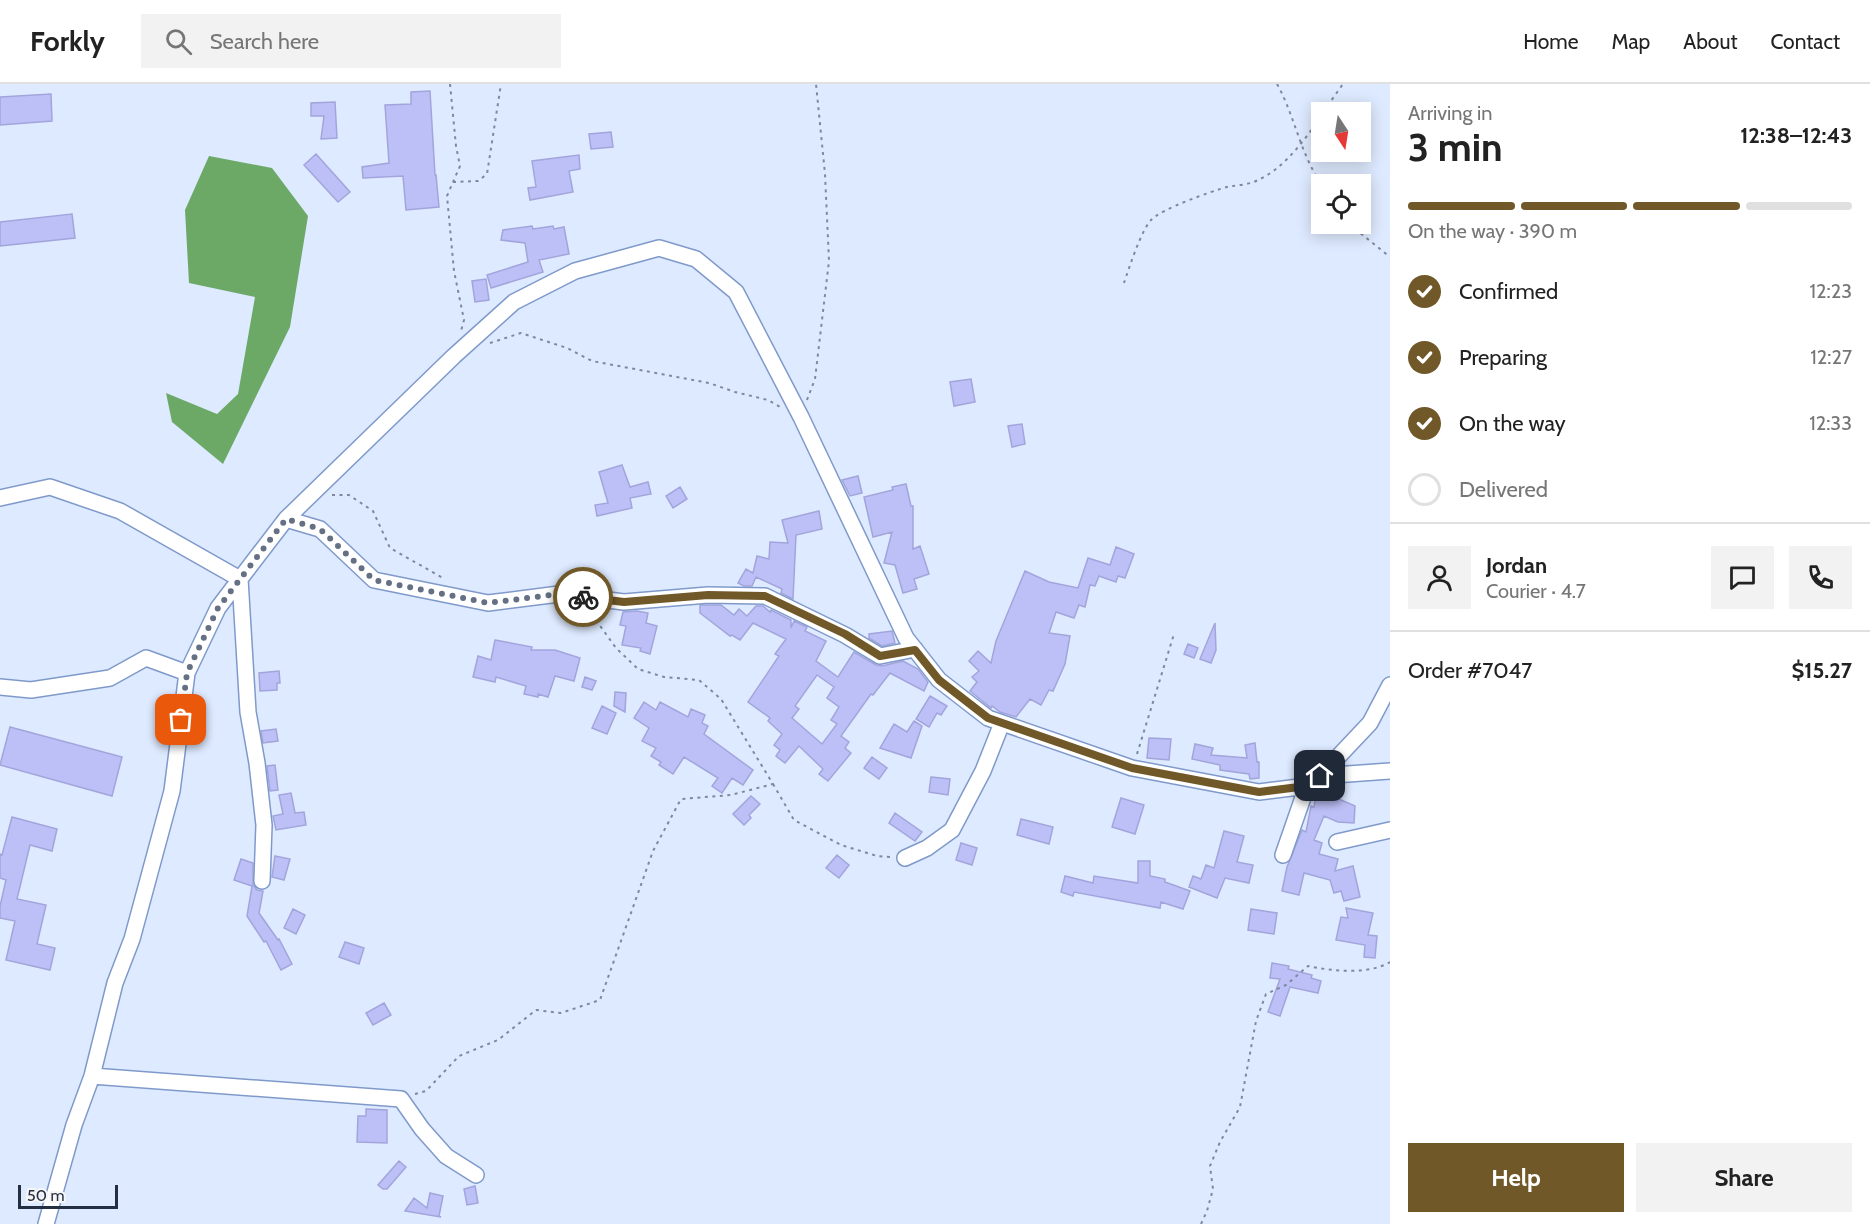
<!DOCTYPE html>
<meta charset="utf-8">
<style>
:root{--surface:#fff;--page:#f2f2f2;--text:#222;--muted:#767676;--line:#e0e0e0;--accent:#705828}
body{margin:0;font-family:Cabin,sans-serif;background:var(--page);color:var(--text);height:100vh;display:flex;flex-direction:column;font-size:22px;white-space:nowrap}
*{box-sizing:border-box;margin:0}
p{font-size:20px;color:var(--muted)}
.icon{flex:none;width:33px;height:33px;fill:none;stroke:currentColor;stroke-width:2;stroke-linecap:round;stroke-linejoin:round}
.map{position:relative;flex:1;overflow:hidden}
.drawer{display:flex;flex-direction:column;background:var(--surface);width:480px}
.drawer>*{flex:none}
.needle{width:39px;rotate:168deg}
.tools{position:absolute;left:1311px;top:18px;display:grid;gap:12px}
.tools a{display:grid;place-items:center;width:60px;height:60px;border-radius:0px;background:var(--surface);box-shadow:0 3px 15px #0003;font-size:30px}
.scale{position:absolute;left:18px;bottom:15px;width:100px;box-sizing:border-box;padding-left:6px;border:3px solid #242e42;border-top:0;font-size:16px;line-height:21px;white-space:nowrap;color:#242e42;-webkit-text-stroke:4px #f6f6f6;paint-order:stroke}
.pin{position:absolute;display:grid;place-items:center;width:51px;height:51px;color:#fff;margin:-26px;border-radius:12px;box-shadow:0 3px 9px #0006}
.courier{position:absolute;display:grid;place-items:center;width:60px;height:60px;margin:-30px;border:4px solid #705828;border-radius:50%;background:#fff;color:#222;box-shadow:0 2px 8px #0007}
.head em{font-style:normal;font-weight:700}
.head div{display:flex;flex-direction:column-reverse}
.head{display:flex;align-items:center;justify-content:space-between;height:102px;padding:0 18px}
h1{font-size:39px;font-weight:700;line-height:45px}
.bar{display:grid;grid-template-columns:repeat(4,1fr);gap:9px 6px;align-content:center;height:72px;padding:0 18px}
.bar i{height:8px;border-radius:4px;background:var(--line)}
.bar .current{background:var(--accent)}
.bar p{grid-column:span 4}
.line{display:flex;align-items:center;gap:15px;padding:0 18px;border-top:2px solid var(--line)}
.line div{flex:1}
.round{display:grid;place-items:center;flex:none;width:63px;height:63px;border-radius:0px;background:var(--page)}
ol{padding:0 18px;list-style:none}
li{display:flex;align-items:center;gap:18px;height:66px}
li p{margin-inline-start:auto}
li .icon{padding:6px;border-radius:50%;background:var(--accent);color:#fff;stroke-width:4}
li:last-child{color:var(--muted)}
li i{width:33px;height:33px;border:3px solid var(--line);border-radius:50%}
.button{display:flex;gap:12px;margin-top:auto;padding:12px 18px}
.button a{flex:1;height:69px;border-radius:0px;background:var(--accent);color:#fff;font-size:24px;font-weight:700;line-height:69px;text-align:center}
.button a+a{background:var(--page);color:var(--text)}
header{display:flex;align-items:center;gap:36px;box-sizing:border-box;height:84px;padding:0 30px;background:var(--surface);border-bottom:2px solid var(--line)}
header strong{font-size:28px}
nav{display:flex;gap:33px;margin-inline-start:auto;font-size:21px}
.search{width:420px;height:54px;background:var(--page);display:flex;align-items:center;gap:15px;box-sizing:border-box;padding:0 21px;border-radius:0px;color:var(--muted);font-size:22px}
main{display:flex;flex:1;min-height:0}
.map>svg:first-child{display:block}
.water{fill:#6ca967}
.building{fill:#bdc0f7;stroke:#a2a5db;stroke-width:1.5;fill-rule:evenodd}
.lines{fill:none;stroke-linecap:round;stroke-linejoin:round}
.minor-casing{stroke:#7f9aca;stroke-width:18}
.path{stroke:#7e899d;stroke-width:2;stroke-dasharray:3 4.5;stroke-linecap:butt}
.minor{stroke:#fff;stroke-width:15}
.done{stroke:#657084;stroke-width:6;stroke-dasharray:0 10.8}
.route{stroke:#705828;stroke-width:8}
</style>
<header>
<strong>Forkly</strong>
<div class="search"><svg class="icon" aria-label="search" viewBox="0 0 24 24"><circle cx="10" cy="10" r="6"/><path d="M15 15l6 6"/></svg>Search here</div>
<nav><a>Home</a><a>Map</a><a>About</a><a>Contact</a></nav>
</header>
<main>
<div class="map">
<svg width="1390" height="1140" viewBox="0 0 1390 1140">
<rect width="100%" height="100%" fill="#deeaff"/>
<path class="water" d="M209,72L272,84L308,132L290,243L223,380L172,338L166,309L217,330L238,310L255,213L189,199L185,126Z"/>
<path class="building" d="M430,7L435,91H436L439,123L406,126L403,92L363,94L362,83L389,79L385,21L411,20V8Z
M51,10L52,37L0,41V13Z
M335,18L337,54L321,55L324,32H311V19Z
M611,48L613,63L591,65L589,50Z
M316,70L350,108L338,118L304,81Z
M579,71L580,85L569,87L573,108L530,116L528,104L536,103L532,77Z
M72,130L75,154L0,162V138Z
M532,142L533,145L553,142L554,145L564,143L569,170L539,176L543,188L491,204L487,191L528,178L525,159L501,156L503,146Z
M486,195L489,216L475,218L472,197Z
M971,295L975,318L954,322L950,298Z
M1022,340L1025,360L1012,363L1008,342Z
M622,381L630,403L648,398L651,410L630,414L632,424L597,432L595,421L608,419L599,388Z
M858,392L862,409L850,412L842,396Z
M906,400L911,422H913V465L920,462L929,490L914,495L917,505L903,509L895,481L884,479L892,448L873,453L864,413L893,406L892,403Z
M680,403L687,415L673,424L666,412Z
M819,427L822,445L796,451L793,515L781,509L782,505L756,493L752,502H744L738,499L746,485L753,489L757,472L769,475L770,458L788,459L782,436Z
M1116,463L1134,470L1125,494L1118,492L1116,498L1099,492L1095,502L1090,501L1085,523L1079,521L1074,534L1056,528L1049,549L1070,552L1065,580L1053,607L1049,606L1041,621L1030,615L1016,633L1000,628L992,622L991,624L970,607L977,598L972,593L979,587L969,577L978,567L991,579L996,557L1025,487L1049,498L1078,504L1088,474L1110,481Z
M700,521H721L734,531L739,525L747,532L756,522H763L770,528L771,526L791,536V544L794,537L807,543L805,547L826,557L816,577L838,593L854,568L876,581L882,582L903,577L918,585L928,598L924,607L890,589L873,611L871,610L841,652L849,658L845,664L851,669L828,697L819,690L823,685L799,662L785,679L776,672L780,666L774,661L782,650L768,637L770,634L748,618L779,572L775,570L786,555L753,539L740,556L732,551L730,552L700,529ZM817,591L834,603L827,614L839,623L831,636L837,640L822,660L792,634L799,625L795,622Z
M637,527L648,529L646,539L657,542L650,570L640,567L641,564L622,561L626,542L620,541L623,528Z
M1215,539L1216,566L1211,579L1200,575Z
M892,547L895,559L882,562L869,554V550Z
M495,556L532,563L531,566H555L580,574L574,597L555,592L548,613L538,610V613L524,610L526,602L496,593L495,598L473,593L478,572L491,576Z
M1188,560L1198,564L1194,574L1184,570Z
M279,587L280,599H277V606L260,607L259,589Z
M585,593L596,597L592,606L582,603Z
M615,608L626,609L625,628L614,622Z
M930,612L947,622L941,631L937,629L929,643L916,635Z
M644,618L656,626L660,618L688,633L691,625L705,631L702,639L708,642L704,650L753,686L743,701L732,694L722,709L712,702L718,694L684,673L673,690L659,681L661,678L651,672L656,664L642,657L649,644L634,634Z
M602,622L616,629L607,650L592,644Z
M914,637L922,642L911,674L880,664L894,640L907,648Z
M10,643L122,673L112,712L0,681Z
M276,645L278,657L263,659L261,647Z
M1149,654L1171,655L1169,676L1147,674Z
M1255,659L1257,678H1259V694L1250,695L1249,690L1220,686V681L1192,675L1195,660L1213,664L1211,671L1247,674L1245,661Z
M872,673L887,684L879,695L864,684Z
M275,681L278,706L270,707L267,682Z
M931,693L950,695L948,711L929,708Z
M291,709L295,729L304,728L306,741L276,746L273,732L283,730L279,711Z
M1316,711L1331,714L1332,712L1355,722L1354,739L1338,738L1324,732L1314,756L1322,759L1319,770L1338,775L1335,787L1353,782L1360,813L1344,817L1341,807L1334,809L1330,796L1304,789L1299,811L1282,807L1287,783L1302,746L1306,748L1311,722L1314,723Z
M751,712L760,720L749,731L751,734L744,741L733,730Z
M1121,714L1144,721L1135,750L1112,743Z
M895,729L922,748L915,757L889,739Z
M12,733L57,745L52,767L30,761L17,815L46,821L37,860L55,864L50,886L6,876L15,837L0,834V822L6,796L0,794V770L2,771Z
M1021,735L1053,743L1049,760L1017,751Z
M1224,747L1244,752L1237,778L1253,781L1249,799L1225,794L1217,814L1189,803L1193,792L1201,795L1206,781L1214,784Z
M961,759L977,764L972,781L956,776Z
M837,771L849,781L839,794L826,784Z
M275,772L290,775L284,796L272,793Z
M241,775L253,779V801L257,806L263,807L259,829L278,856L279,855L292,880L281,886L266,857L264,858L247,832L252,802L234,796Z
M1138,777H1150V792L1165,795V798L1190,807L1183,825L1161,818L1160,824L1074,808L1073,812L1061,808L1065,792L1093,799L1094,792L1138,799Z
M1346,824L1373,829L1368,851L1377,852L1375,874L1364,873L1365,861L1336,856L1341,833L1348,834Z
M293,825L305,831L296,850L284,844Z
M1251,825L1277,829L1274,850L1248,846Z
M345,858L364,864L359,880L339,873Z
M1272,879L1289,882L1288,885L1312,891L1311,894L1321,897L1318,909L1290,903L1280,932L1268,928L1280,895L1270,894Z
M384,919L391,931L373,941L366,929Z
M366,1025L387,1026V1059L357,1058L358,1032H366Z
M399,1077L406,1083L387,1105H383L378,1101Z
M475,1102L478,1119L467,1121L464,1105Z
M430,1109L443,1112L439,1132L441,1133L405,1127L414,1114L427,1124Z"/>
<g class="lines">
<defs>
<path id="minor" d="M0,414L50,403L120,427L240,495L286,435L454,272L514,218L575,187L659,164L696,175L736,208L801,333L906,554L939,596L988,634L1132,684L1259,708L1307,702L1320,692L1390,687
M286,435L320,445L374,496L488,519L559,510L624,518L708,511L765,512L845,551L880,572L915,565
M240,495L248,628L257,679L264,741L262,797
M0,603L31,606L110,594L146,574L187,589
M1320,692L1370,639L1390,601
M1337,758L1390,746
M1283,771L1307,702
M905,774L927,764L952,746L983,687L1002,639
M92,992L401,1015L422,1045L446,1072L476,1091
M46,1140L74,1041L92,992L115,899L132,855L172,707L187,589L218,524L240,495"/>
</defs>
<use href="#minor" class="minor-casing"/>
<path class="path" d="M450,0L456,62L460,82L447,112L454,187L464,236L461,247
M1277,0C1295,32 1300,70 1322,101
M1323,28L1343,0
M453,98L478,97L487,90L501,0
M1349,140L1390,173
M1124,199C1129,184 1141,147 1151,136C1161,125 1212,107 1227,103C1237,101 1249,101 1258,96C1285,84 1306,54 1322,31
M490,259L521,249L567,264L592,277L709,299L735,308L768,316L780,323
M807,316L815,295L829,177L825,90L816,0
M332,411H349L373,427L390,464L443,494
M1137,670L1174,550
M773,700L794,736L841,761L877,772L891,773
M415,1010L426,1007L459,972L498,956L536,926L561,929L600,916L653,767L681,715L731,711L773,700L721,615L699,596L664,593L638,585L616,564L598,539L579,527
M1201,1140L1207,1127L1213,1105L1210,1082L1220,1058L1240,1023L1256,937L1266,910L1286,901L1308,882C1331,887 1369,891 1390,878"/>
<use href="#minor" class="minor"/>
</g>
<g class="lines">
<path class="done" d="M181,636L187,589L218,524L286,435L320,445L374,496L488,519L559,510L583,513"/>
<path class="route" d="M583,513L624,518L708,511L765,512L845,550L880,572L915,566L939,596L988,634L1132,684L1259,708L1307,702L1320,692"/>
</g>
</svg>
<div class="tools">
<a><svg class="needle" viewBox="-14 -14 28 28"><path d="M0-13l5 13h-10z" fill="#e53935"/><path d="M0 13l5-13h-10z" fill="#767676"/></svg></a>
<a><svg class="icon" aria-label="locate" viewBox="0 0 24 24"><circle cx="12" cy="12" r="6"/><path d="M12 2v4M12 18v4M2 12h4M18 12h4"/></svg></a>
</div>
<div class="scale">50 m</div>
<div class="pin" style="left:181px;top:636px;background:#ea580c"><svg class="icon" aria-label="bag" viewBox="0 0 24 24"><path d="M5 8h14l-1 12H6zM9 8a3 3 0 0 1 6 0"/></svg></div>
<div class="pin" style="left:1320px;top:692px;background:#1f2937"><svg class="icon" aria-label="home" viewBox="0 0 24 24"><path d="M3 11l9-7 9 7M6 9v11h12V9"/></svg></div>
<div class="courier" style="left:583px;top:513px"><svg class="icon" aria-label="bike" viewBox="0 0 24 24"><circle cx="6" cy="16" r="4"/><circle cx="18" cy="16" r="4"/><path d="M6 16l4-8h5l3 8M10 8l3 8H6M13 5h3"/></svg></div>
</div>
<section class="drawer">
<div class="head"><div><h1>3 min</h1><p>Arriving in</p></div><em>12:38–12:43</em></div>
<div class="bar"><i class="current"></i><i class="current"></i><i class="current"></i><i></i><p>On the way · 390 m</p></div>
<ol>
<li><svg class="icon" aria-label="check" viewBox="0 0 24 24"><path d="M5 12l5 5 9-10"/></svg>Confirmed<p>12:23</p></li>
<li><svg class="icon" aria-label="check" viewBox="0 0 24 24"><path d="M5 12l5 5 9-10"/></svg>Preparing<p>12:27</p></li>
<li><svg class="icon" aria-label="check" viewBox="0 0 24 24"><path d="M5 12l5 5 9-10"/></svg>On the way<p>12:33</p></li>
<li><i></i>Delivered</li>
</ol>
<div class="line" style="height:108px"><a class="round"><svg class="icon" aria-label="person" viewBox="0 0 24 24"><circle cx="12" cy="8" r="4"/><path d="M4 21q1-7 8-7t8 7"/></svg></a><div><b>Jordan</b><p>Courier · 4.7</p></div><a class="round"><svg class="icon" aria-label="chat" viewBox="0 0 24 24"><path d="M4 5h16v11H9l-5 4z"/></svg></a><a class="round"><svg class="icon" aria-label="phone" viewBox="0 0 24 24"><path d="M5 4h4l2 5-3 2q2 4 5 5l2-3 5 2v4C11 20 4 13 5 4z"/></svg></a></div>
<div class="line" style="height:78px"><div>Order #7047</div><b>$15.27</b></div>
<div class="button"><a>Help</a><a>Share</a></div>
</section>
</main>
